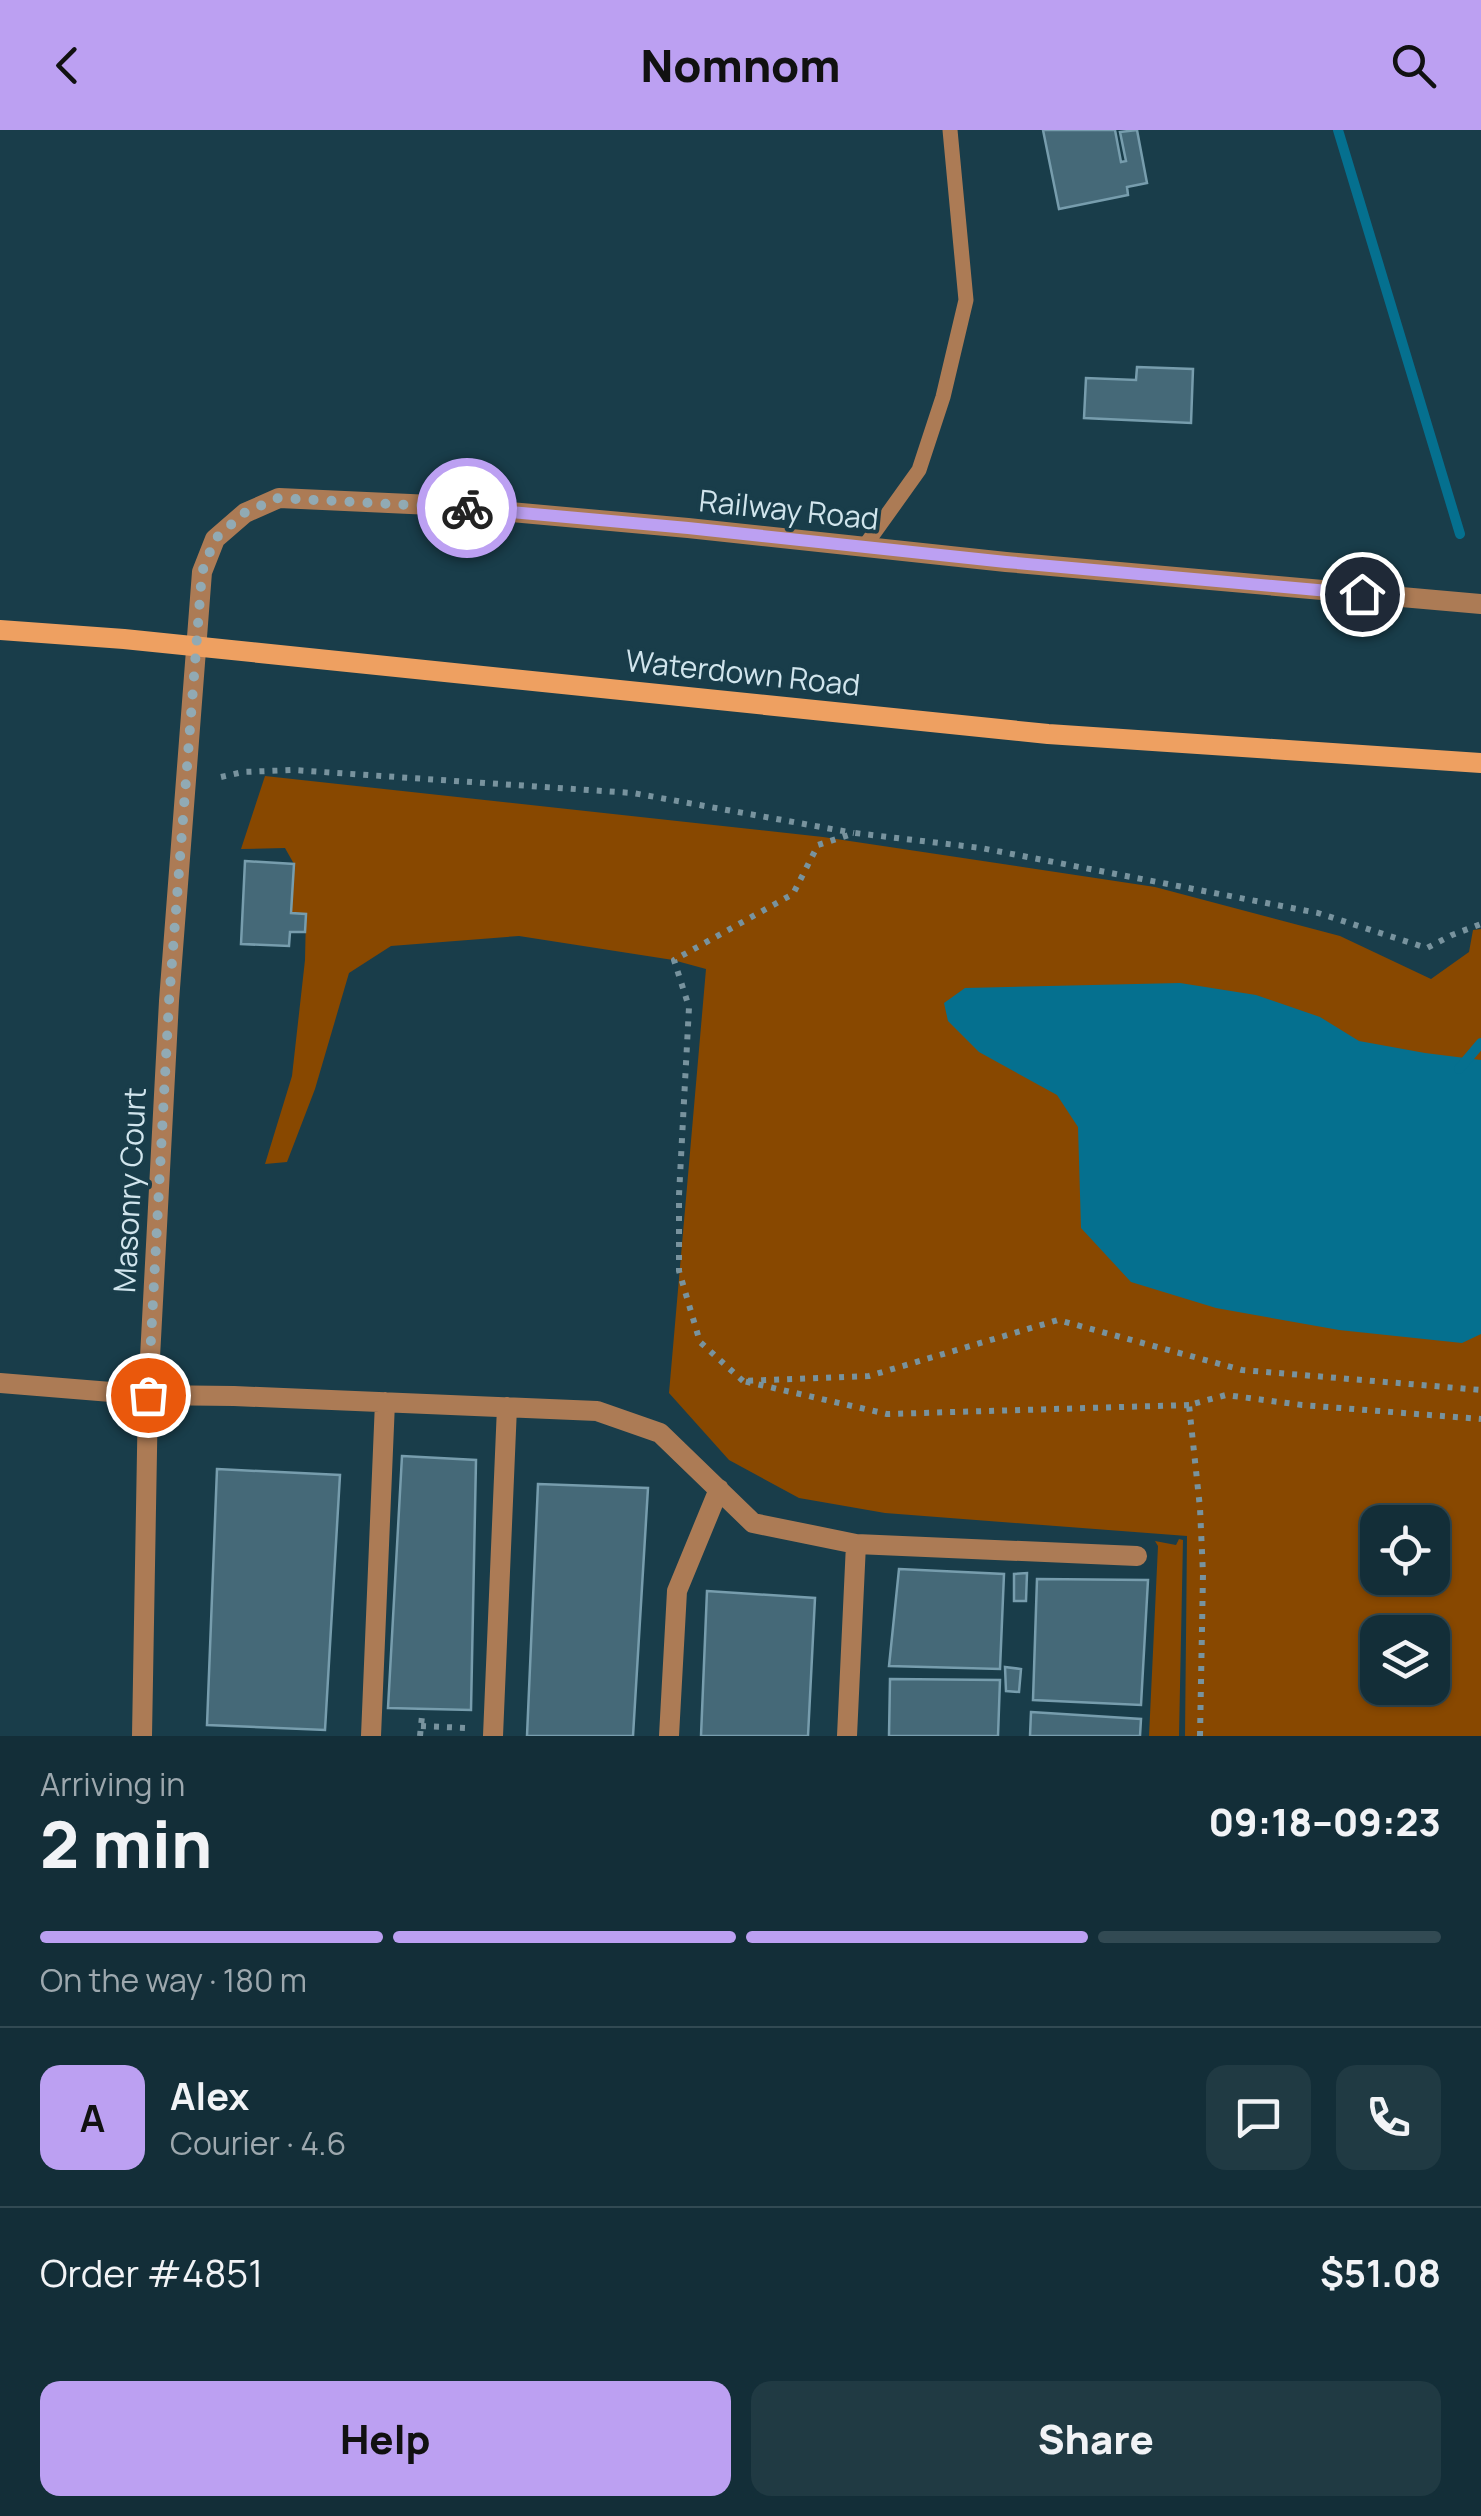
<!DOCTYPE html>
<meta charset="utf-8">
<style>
:root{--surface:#132e38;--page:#203a43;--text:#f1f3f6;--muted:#9da8ae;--line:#324a53;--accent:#bca0f2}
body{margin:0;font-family:Manrope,sans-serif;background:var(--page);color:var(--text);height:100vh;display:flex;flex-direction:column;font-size:38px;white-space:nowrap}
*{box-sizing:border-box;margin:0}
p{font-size:32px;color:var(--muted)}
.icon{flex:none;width:55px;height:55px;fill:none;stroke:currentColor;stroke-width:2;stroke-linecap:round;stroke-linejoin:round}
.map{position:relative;height:1606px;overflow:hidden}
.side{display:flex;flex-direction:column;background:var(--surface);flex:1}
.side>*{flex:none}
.buttons{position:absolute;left:1360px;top:1375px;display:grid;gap:20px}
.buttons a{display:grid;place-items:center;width:90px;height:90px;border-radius:20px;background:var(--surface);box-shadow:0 2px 8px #0004,0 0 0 2px var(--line);font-size:50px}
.pin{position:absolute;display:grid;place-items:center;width:85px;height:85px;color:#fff;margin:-42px;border:5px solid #fff;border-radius:50%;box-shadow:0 2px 10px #0007}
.courier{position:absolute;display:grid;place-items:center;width:100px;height:100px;margin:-50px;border:8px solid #bca0f2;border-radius:50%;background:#fff;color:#222;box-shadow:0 2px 12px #0007}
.head em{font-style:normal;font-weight:800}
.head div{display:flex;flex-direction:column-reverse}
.head{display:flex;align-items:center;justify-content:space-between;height:170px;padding:0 40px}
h1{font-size:65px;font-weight:800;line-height:75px}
.bar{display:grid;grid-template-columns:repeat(4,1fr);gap:15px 10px;align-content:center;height:120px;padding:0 40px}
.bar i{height:12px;border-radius:8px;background:var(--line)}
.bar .selected{background:var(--accent)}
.bar p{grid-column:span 4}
.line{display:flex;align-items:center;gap:25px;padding:0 40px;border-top:2px solid var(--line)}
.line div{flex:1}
.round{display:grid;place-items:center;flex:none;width:105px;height:105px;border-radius:20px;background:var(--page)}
.cta{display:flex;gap:20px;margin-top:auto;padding:20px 40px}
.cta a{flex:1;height:115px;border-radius:20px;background:var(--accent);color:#111;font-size:40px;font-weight:800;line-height:115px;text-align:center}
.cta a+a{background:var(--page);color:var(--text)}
header{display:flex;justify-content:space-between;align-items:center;height:130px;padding:0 40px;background:var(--accent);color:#111;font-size:45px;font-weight:800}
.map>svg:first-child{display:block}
.green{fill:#884800;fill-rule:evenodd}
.water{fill:#05708f}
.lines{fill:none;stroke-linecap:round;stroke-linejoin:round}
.stream{stroke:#05708f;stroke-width:10}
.building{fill:#456978;stroke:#779dad;stroke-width:2.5}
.path{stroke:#78939e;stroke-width:6;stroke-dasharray:5 8;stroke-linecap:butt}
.service{stroke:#ac7b55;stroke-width:15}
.minor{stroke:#ac7b55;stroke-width:20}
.secondary{stroke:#eea061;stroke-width:20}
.done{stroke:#91aab4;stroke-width:10;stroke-dasharray:0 18}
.route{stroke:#bca0f2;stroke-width:12}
.labels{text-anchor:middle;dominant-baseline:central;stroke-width:8;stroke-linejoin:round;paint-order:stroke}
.street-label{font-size:30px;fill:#d1e5ed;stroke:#193d4a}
</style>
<header><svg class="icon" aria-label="back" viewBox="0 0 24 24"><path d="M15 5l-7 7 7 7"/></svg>Nomnom<svg class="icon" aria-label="search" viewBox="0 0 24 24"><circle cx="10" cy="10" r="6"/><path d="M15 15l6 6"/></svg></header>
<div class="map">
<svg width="1481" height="1606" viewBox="0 0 1481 1606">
<rect width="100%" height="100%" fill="#193d4a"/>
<path class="green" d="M265,646L823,707L1155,757L1340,806L1431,849L1469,822L1473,800L1481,799V1606H1185L1187,1406L885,1383L799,1368L729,1330L669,1263L706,839L673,830L519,806L391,816L349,843L315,959L287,1032L265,1034L292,946L305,830L306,785L291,783L294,734L285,718L241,719ZM1378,1392H1432V1448H1378ZM1378,1502H1432V1558H1378Z
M1179,1409L1183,1410L1179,1606H1149L1158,1416L1155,1411L1176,1415Z"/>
<path class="water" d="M1180,853L1256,865L1320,887L1359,911L1425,923L1481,930V1204L1462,1213L1339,1200L1216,1178L1131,1152L1081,1098L1078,997L1057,965L979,922L948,891L944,873L965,858Z"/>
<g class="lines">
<path class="stream" d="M1338,0L1460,404
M1459,939L1481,913"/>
</g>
<path class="building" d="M1043,0H1115L1121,32L1126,31L1120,2L1137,0L1147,53L1127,57L1128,65L1059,79Z
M1137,237L1193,239L1191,293L1084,288L1086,248L1136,250Z
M245,731L294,734L291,783L306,784L305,802H290L289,816L241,814Z
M402,1326L476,1330L471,1580L388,1578Z
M217,1339L340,1345L325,1600L207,1595Z
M538,1354L648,1358L633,1606H527Z
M899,1439L1004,1444L1000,1539L889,1536Z
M1027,1443L1026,1471H1014V1444Z
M1037,1449L1148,1450L1141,1575L1033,1570Z
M707,1461L815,1468L808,1606H701Z
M1005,1537L1021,1539L1019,1562L1006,1561Z
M890,1549L1000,1550L998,1606H889Z
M1031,1582L1141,1589L1140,1606H1030Z"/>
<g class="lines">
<path class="path" d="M221,647L243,642L293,640L633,663L854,703
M743,1251L700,1212L679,1141V1065L689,877L674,830L793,764L818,715L855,703L981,718L1318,783L1427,818L1452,805L1481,794
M1189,1275L887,1284L743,1251L869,1246L1058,1190L1242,1240L1481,1260
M421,1596L467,1598
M420,1606L422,1586
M1200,1606L1203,1444L1200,1378L1189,1275L1226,1265L1302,1275L1481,1289"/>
<path class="service" d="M864,417L919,340L943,267L966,170L950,0"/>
<path class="minor" d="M0,1253L148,1265L234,1266L597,1281L660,1303L753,1393L856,1414L1137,1426
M142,1606L148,1265L169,871L202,442L215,409L245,383L279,368L432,375L688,398L1006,432L1481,474
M371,1606L385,1272
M493,1606L507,1277
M669,1606L677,1461L719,1359
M847,1606L856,1414"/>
<path class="secondary" d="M0,500L124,509L1048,604L1481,633"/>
</g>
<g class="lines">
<path class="done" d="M148,1265L169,871L202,442L215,409L244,383L278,368L467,378"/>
<path class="route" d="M467,378L688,398L1006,432L1362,464"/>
</g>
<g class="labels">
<g class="street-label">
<text transform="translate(789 379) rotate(6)">Railway Road</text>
<text transform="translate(743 542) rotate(6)">Waterdown Road</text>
<text transform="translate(129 1060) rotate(-87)">Masonry Court</text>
</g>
</g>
</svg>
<div class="buttons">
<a><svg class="icon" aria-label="locate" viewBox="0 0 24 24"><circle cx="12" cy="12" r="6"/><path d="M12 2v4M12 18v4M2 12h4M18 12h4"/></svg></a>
<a><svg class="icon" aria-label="layers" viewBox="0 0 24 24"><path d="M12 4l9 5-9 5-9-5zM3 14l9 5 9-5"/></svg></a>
</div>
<div class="pin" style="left:148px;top:1265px;background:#ea580c"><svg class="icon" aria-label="bag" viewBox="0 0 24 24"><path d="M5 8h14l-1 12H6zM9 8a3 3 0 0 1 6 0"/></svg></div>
<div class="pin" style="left:1362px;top:464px;background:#1f2937"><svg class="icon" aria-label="home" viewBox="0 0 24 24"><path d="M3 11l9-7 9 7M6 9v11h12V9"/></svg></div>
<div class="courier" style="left:467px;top:378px"><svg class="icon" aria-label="bike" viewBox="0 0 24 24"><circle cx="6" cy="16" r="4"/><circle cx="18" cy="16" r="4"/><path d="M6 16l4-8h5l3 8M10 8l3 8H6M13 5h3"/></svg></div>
</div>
<section class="side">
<div class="head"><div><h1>2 min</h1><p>Arriving in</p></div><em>09:18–09:23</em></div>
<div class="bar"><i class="selected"></i><i class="selected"></i><i class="selected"></i><i></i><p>On the way · 180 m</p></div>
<div class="line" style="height:180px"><b class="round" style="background:var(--accent);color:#111">A</b><div><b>Alex</b><p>Courier · 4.6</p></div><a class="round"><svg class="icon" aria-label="chat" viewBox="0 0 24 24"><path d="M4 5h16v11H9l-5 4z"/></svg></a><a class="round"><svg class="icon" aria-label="phone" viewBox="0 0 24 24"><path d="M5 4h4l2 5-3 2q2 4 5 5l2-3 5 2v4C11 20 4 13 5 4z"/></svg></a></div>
<div class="line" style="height:130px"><div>Order #4851</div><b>$51.08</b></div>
<div class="cta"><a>Help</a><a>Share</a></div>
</section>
